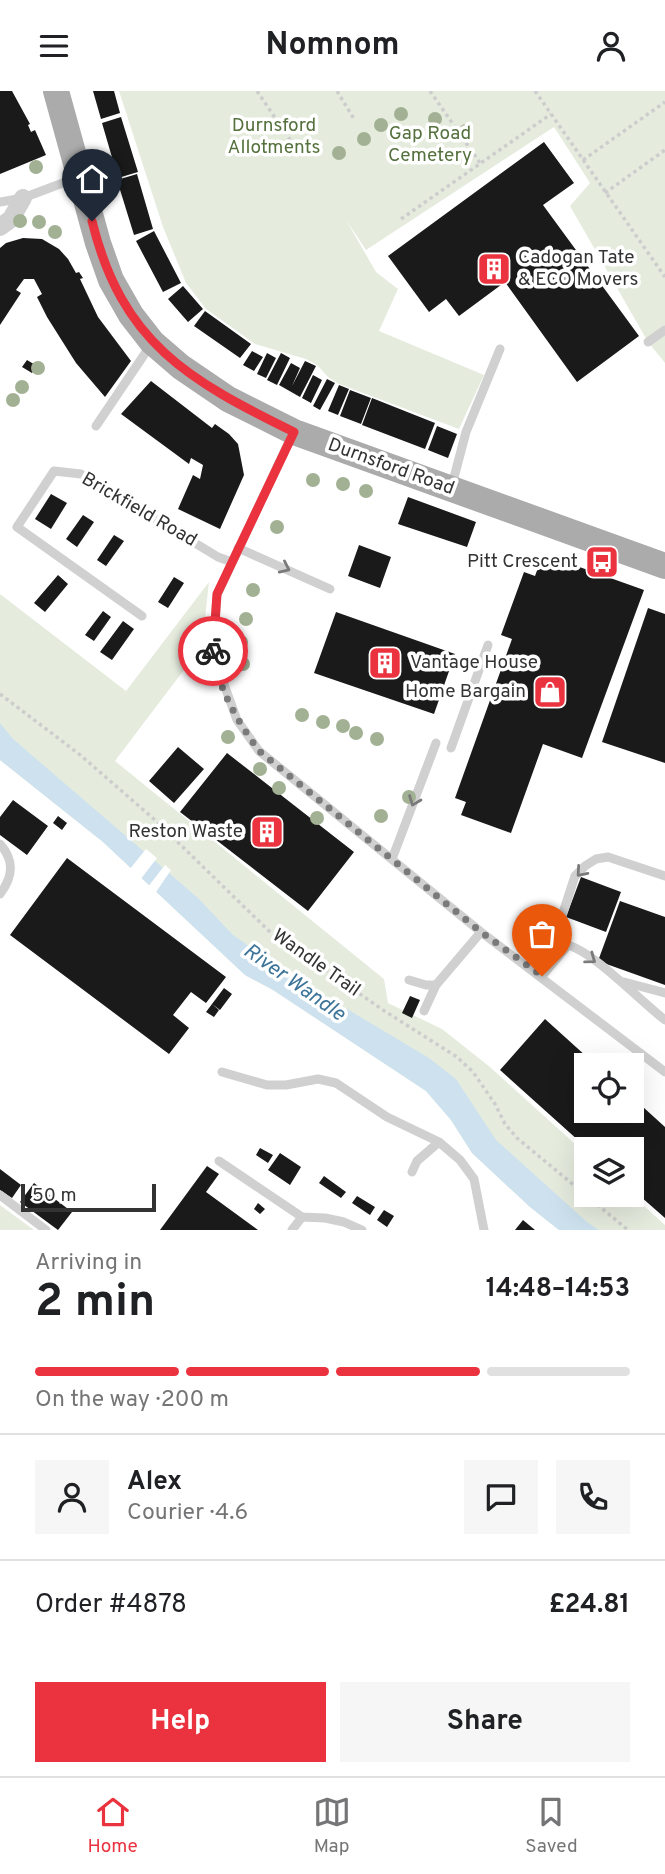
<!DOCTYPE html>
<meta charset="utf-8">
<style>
:root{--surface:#fff;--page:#f6f6f6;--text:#202124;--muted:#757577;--line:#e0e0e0;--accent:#eb333f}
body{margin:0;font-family:Overpass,sans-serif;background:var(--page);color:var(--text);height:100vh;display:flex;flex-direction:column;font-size:26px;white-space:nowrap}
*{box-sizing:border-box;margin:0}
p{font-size:23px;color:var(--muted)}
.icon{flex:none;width:38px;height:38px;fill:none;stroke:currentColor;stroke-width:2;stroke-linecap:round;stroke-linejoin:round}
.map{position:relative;height:1139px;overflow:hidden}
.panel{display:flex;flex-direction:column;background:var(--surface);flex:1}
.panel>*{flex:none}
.tools{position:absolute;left:574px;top:962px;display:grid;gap:14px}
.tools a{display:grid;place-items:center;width:70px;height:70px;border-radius:0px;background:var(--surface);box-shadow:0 7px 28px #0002;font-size:35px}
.scale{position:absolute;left:21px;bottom:18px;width:135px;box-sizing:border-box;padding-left:7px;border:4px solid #333;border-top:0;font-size:19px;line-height:24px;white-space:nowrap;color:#333;-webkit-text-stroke:5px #fff;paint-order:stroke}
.pin{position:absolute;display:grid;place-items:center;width:60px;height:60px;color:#fff;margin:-72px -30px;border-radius:50% 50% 50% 0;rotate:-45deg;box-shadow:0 0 7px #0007}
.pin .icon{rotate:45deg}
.courier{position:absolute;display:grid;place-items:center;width:70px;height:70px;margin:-35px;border:5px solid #eb333f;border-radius:50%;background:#fff;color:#222;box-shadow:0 2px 9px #0007}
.headline em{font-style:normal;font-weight:700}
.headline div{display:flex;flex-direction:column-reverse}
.headline{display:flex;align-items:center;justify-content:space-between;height:119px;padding:0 35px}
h1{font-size:46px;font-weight:700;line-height:52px}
.bar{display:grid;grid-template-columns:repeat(4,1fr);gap:10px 7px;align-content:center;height:84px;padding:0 35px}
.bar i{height:9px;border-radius:5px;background:var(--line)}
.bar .on{background:var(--accent)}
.bar p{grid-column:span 4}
.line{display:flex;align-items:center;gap:18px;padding:0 35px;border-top:2px solid var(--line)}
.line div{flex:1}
.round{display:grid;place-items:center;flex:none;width:74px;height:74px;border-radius:0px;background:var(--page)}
.action{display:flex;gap:14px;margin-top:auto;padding:14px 35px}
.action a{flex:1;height:80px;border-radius:0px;background:var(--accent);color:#fff;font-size:28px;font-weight:700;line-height:80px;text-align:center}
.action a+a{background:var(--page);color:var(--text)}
header{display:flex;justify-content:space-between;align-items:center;height:91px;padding:0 35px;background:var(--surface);font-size:32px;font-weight:700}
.dock{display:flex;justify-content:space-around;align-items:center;height:98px;border-top:2px solid var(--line);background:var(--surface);font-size:19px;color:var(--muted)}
.dock a{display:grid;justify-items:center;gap:4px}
.dock .on{color:var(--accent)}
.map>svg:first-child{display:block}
.green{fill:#e5ecde}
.water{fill:#cde1ef}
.pier{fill:#fff}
.building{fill:#1a1a1a}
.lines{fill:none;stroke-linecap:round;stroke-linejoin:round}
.path{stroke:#cdcdcd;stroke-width:3.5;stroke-dasharray:3.5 3.5;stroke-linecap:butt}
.lane{stroke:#d0d0d0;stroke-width:9}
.street{stroke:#d0d0d0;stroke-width:18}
.primary{stroke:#ababab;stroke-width:26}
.tree{fill:#a2b194}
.oneway{stroke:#7a7a7a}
.done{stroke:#7a7a7a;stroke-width:7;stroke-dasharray:0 12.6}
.route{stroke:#eb333f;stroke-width:9}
.labels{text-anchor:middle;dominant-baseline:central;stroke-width:7;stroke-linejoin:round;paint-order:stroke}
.park-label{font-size:19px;fill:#55713d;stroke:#fff}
.poi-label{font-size:19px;fill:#333;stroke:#fff;text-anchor:end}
.street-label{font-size:19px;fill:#333;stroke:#fff}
.water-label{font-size:21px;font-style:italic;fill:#3c7499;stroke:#fff}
</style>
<header><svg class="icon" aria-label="menu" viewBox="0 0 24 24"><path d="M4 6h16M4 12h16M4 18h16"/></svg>Nomnom<svg class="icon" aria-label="person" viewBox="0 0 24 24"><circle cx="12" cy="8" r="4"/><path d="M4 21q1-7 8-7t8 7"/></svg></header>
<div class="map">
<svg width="665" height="1139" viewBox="0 0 665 1139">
<rect width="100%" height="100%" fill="#fff"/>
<path class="green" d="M119,0H665V272L648,251L570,115L590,92L554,36L366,159L346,129L376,181L398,198L379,240L484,284L459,338L339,293L328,286L317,274L306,268L255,253L206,218L186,192L163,136Z
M209,491L202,555L115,670L384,888L388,912L442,938L490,976L586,1063V1104H632L665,1134V1139H559L530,1116L472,1062L451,1029L426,1000L273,899L245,884L103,751L0,669V503L126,600Z
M0,1114L34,1139H0Z"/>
<path class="water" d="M0,632L13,648L198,807L233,844L292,885L429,967L456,988L496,1049L587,1131L599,1139H559L530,1116L472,1062L451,1029L426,1000L273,899L245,884L103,751L0,669Z"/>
<path class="pier" d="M146,758L157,767L140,789L129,779Z
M165,774L171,779L154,804L147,797Z"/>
<path class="building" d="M0,0H12L30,33L28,34L31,41L35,39L46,64L0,83Z
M93,0H114L120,22L101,28Z
M121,26L138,81L118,87L102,32Z
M544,51L574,92L543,114L639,245L577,291L505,191L459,225L446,208L429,221L388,165Z
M137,83L153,138L134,144L117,89Z
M154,140L181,192L163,201L136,150Z
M23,147L42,148L59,158L68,168L76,182L79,181L83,187L80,188L98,226L131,270L105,306L76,272L47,226L37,206L42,203L34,188H24L16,199L21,202L0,234V157L6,152Z
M183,195L203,218L188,231L168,208Z
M205,220L251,253L240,267L194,235Z
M252,260L263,266L254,280L243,274Z
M267,262L276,267L266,287L257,283Z
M281,262L290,267L277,294L267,289Z
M27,269L37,275L32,282L22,276Z
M305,270L316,275L300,306L279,294L291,272L300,277L292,295Z
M313,284L322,289L311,312L302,307Z
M327,288L335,292L320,319L313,315Z
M151,290L212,337L215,333L229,343L238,353L244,384L220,438L178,418L193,384L200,388L203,374L191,367L189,373L121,323Z
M339,294L349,298L338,324L328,320Z
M350,299L371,307L361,333L340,325Z
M372,307L435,332L425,358L362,334Z
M437,335L457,343L448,367L428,359Z
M51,403L67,412L51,438L35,428Z
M408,406L476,431L467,456L398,433Z
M83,424L94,431L77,456L66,448Z
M114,444L124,450L106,475L97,469Z
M359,454L391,466L380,497L348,485Z
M543,463L644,499L582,667L543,653L511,742L461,724L466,711L455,707L512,548L501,544L524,481L535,485Z
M58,484L68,493L45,521L34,512Z
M174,486L184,492L168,517L158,511Z
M648,517L665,523V672L602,651Z
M103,520L111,526L94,550L85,544Z
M336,521L455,563L434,623L314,582Z
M123,530L134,538L112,569L100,561Z
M178,656L204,678L174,712L149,690Z
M227,662L354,761L308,820L180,721Z
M13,709L48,735L27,764L0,744V726Z
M58,725L67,732L62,739L53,732Z
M67,767L226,886L206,912L191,901L173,924L189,937L169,963L10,844Z
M581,786L621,801L606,841L566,826Z
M620,810L665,826V894L598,870Z
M224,897L232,903L220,919L212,913Z
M410,905L420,909L412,927L402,922Z
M212,913L219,919L214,926L206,921Z
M545,928L597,975H586V1020H632V1006L665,1036V1127L632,1098V1059H589L500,979Z
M260,1057L273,1064L268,1072L256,1064Z
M280,1062L301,1076L290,1094L268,1079Z
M207,1075L219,1083L206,1101L258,1139H160Z
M0,1078L21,1094L12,1107L0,1099Z
M324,1085L346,1101L341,1107L319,1092Z
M34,1092L72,1121L58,1139L20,1111Z
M357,1105L375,1116L370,1124L352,1112Z
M258,1112L265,1118L260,1123L254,1118Z
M384,1119L394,1125L387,1136L377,1129Z
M523,1129L535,1139H515Z"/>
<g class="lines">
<path class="path" d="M257,0L301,65
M337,0L354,28
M430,0L480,72
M535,0L665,186
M583,69L665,11
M605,102L665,59
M401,128L551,23
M0,603L79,663L155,729L269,840L383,919L457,966L473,981L495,1013L505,1033L517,1047L628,1139"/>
<path class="lane" d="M0,111L23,107L76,87
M648,251L665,239
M96,335L150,255
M293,342L217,504L213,563L237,629L259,660L481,841L665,981
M452,394L466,341L500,258
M238,457L330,498
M142,525L17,436L54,380L81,383L218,466L232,471
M451,657L488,554
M0,753C15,770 13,786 0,803
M392,768L436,652
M568,854L562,843L560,831L575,785L585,775L596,768L608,766L665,785
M542,885L568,854C595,862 640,910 665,929
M409,889L426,894H436L481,841
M624,891L665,902
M424,920L436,894
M222,981L267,994H286L318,988L336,992L387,1026L439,1051L460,1069L474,1088L484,1139
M219,1070L302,1126L325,1127L344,1131L362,1139
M412,1081L417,1070L439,1051
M0,1104L46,1139
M292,1139L302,1126"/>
<path class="street" d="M0,136L11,128L23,107"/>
<path class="primary" d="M56,0L98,152L111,189L131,224L152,251L181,276L228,308L294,341L665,475"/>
</g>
<g class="tree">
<circle cx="401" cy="23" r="7"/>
<circle cx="435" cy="28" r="7"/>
<circle cx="381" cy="34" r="7"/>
<circle cx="466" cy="40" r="7"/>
<circle cx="364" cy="48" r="7"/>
<circle cx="339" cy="62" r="7"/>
<circle cx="36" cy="76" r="7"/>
<circle cx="20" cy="130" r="7"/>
<circle cx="39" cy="131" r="7"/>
<circle cx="55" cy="141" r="7"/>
<circle cx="38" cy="277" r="7"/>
<circle cx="22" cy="296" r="7"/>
<circle cx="13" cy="309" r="7"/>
<circle cx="313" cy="389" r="7"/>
<circle cx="343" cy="393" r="7"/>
<circle cx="366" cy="400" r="7"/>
<circle cx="277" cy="436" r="7"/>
<circle cx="253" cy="499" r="7"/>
<circle cx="246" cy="528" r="7"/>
<circle cx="241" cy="551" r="7"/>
<circle cx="243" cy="573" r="7"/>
<circle cx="302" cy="624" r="7"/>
<circle cx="323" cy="631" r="7"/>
<circle cx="343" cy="635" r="7"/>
<circle cx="356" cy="642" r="7"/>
<circle cx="228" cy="646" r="7"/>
<circle cx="377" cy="648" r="7"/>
<circle cx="260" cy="678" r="7"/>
<circle cx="279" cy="697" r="7"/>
<circle cx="409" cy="706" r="7"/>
<circle cx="381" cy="725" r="7"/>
<circle cx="317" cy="727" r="7"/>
</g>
<defs><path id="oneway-chevron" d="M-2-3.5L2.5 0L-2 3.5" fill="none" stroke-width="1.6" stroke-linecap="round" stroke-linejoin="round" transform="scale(1.75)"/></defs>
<g class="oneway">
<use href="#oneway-chevron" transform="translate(285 477) rotate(25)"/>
<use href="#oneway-chevron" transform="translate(414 710) rotate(111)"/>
<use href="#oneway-chevron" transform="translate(581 781) rotate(131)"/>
<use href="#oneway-chevron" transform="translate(591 868) rotate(36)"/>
</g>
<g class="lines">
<path class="done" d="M213,560C217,596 238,631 259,660L481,841L542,885"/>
<path class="route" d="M92,130C122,252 188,289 294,341L217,503L213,560"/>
</g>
<defs>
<symbol id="building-square" viewBox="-11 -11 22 22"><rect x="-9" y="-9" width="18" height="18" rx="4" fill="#eb333f" stroke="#fff"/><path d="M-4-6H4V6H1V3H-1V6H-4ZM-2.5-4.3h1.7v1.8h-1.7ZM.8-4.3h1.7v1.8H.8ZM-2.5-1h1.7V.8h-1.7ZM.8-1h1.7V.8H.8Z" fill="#fff"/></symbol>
<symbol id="bus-square" viewBox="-11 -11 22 22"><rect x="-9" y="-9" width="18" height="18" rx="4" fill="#eb333f" stroke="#fff"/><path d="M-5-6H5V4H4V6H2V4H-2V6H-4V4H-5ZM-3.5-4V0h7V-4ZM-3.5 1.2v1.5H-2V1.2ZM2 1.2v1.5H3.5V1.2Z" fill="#fff"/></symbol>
<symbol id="shop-square" viewBox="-11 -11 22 22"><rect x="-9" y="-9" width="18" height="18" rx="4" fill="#eb333f" stroke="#fff"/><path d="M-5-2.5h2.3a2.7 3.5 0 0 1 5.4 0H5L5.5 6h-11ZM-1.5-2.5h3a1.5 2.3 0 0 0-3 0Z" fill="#fff"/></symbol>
</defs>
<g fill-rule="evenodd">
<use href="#building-square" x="475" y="159" width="38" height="38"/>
<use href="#bus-square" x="583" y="452" width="38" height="38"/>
<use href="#building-square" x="366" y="553" width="38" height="38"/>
<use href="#shop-square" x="531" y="582" width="38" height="38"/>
<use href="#building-square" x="248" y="722" width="38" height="38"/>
</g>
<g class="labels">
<g class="park-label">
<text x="274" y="35">Durnsford<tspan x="274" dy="22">Allotments</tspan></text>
<text x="430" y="43">Gap Road<tspan x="430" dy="22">Cemetery</tspan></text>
</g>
<g class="poi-label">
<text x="518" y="167" text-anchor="start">Cadogan Tate<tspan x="518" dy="22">&amp; ECO Movers</tspan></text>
<text x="578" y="471">Pitt Crescent</text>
<text x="410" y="572" text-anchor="start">Vantage House</text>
<text x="526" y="601">Home Bargain</text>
<text x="243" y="741">Reston Waste</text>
</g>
<g class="street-label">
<text transform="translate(391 376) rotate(20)">Durnsford Road</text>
<text transform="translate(139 419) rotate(30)">Brickfield Road</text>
<text transform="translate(316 872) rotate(35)">Wandle Trail</text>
</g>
<g class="water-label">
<text transform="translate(294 892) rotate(35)">River Wandle</text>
</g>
</g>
</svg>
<div class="tools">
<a><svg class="icon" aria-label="locate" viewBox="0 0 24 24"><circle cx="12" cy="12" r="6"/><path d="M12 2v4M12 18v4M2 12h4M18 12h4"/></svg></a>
<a><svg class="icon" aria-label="layers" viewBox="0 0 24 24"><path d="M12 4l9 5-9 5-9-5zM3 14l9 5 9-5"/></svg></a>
</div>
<div class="scale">50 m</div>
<div class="pin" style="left:542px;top:885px;background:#ea580c"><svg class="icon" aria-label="bag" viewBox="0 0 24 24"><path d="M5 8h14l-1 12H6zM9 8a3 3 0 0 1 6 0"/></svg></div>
<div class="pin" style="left:92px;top:130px;background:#1f2937"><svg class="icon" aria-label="home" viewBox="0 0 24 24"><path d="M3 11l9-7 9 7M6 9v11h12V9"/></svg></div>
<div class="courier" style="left:213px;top:560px"><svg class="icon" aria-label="bike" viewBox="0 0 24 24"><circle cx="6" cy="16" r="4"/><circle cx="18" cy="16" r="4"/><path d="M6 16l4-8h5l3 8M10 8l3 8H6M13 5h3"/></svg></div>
</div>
<section class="panel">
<div class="headline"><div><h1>2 min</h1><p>Arriving in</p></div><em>14:48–14:53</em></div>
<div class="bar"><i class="on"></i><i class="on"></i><i class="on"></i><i></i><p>On the way · 200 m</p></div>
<div class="line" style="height:126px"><a class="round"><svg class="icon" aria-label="person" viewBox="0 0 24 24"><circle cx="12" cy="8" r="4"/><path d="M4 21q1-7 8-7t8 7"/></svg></a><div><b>Alex</b><p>Courier · 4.6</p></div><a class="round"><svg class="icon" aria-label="chat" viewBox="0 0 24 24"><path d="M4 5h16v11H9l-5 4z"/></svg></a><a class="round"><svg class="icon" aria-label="phone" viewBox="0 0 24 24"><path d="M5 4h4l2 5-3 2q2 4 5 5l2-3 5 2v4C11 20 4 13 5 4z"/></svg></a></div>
<div class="line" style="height:91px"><div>Order #4878</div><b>£24.81</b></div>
<div class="action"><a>Help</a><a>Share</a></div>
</section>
<nav class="dock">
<a class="on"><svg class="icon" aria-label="home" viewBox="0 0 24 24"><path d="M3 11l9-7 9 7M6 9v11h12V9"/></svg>Home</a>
<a><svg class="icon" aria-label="map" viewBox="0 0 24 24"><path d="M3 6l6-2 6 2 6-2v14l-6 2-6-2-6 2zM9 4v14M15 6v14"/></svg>Map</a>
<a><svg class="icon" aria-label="saved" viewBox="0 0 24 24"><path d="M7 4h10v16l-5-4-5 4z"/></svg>Saved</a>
</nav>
